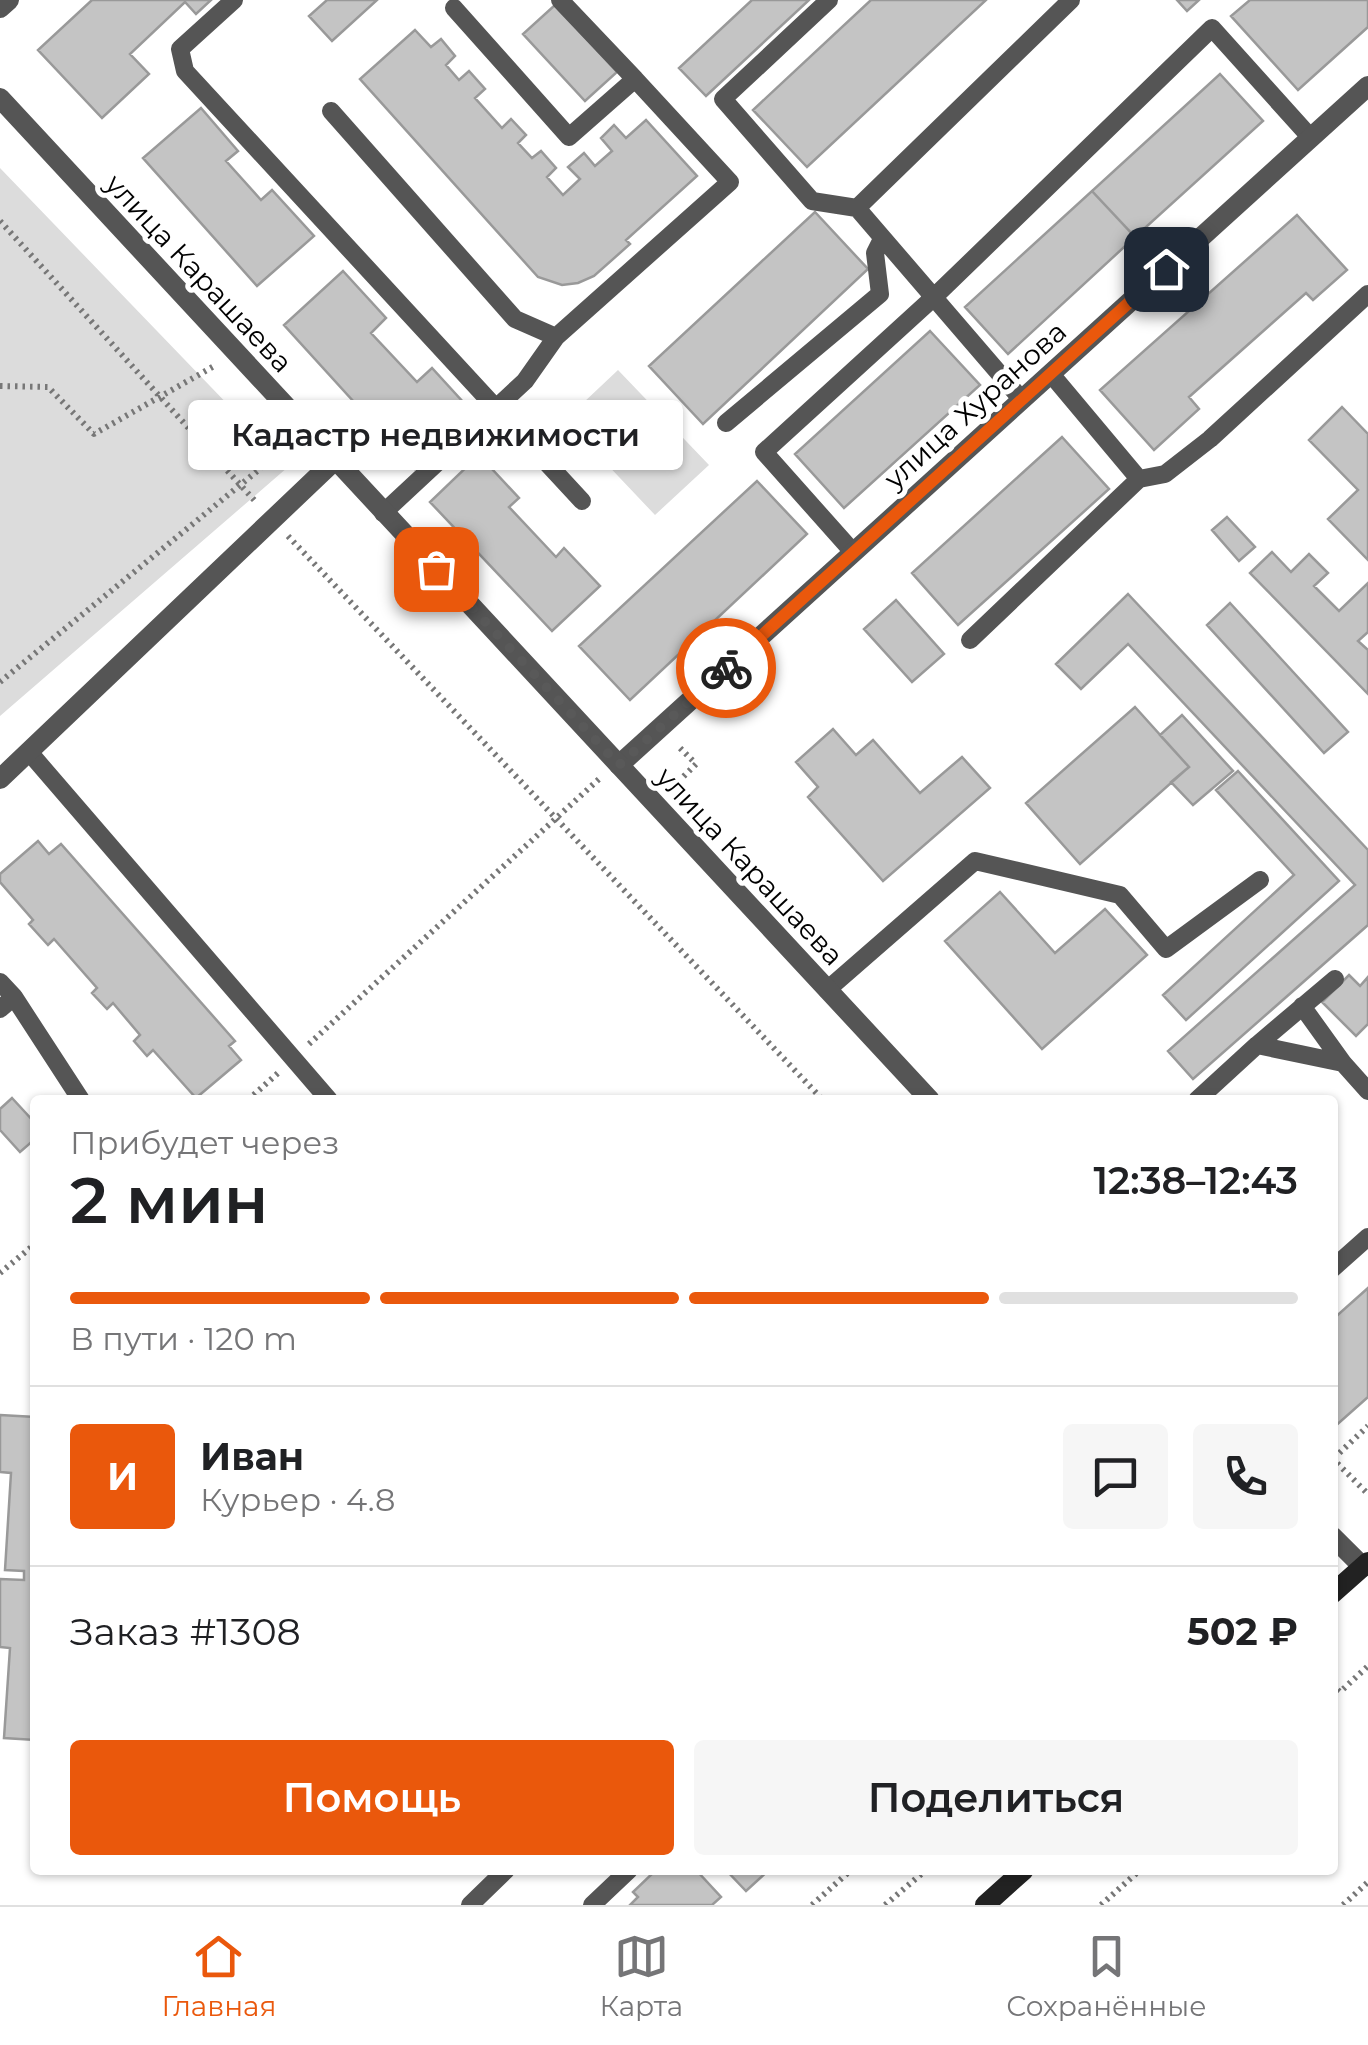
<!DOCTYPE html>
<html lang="ru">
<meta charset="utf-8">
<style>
:root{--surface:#fff;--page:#f6f6f6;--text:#202124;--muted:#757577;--line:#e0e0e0;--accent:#ea580c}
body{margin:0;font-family:Montserrat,sans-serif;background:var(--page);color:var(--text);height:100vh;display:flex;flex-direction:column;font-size:38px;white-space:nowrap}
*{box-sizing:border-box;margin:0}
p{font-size:32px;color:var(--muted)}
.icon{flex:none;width:55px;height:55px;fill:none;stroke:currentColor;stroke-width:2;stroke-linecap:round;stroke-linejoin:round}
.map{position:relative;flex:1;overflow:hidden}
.drawer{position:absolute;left:30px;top:1095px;width:1308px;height:780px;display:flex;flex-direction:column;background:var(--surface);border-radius:10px;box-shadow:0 2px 8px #0004}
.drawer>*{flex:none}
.pin{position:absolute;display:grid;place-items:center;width:85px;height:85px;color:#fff;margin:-42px;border-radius:20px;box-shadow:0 5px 15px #0006}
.courier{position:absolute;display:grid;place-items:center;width:100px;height:100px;margin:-50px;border:8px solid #ea580c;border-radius:50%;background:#fff;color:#222;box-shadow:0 2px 12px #0007}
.bubble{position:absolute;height:70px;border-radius:10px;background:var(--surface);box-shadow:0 2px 8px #0004;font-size:32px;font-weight:600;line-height:70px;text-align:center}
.overview em{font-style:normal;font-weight:600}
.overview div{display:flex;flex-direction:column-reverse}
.overview{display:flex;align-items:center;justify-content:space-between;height:170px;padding:0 40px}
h1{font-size:65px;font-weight:600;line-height:75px}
.bar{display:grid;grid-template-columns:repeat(4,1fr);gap:15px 10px;align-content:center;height:120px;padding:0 40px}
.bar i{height:12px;border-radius:8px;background:var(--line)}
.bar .active{background:var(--accent)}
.bar p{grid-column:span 4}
.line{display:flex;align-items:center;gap:25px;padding:0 40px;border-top:2px solid var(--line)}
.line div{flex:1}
.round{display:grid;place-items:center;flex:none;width:105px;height:105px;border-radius:10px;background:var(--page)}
.button{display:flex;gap:20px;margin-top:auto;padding:20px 40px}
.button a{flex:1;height:115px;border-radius:10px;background:var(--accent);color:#fff;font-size:40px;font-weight:600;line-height:115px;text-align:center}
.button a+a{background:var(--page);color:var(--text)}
.tabs{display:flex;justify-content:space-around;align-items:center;height:140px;border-top:2px solid var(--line);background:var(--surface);font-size:28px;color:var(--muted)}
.tabs a{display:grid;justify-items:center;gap:5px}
.tabs .active{color:var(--accent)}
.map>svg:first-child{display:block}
.green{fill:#dcdcdc}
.building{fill:#c4c4c4;stroke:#999;stroke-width:2.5}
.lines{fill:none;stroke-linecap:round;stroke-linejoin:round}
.path{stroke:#777;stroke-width:6;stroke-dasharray:2.5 5;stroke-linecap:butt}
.service{stroke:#555;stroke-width:18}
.minor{stroke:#555;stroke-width:20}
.tertiary{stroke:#555;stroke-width:20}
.secondary{stroke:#222;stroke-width:20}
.done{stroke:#595959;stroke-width:10;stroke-dasharray:0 18}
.route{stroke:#ea580c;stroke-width:12}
.labels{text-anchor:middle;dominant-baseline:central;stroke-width:10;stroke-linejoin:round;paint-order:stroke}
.street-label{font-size:28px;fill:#000;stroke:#fff}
</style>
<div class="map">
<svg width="1368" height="1905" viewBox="0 0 1368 1905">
<rect width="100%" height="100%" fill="#fff"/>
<path class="green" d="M0,168L288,467L0,716Z
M618,370L709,465L655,515L565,420Z"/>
<path class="building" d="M92,0H211L196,14L185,2L130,54L149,74L102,118L38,50Z
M327,0H377L332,41L309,16Z
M752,0H809L706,96L679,68Z
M871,0H986L807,167L753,110Z
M1177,0H1199L1187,11Z
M1250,0H1368V27L1298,90L1231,16Z
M555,5L617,72L585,101L523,34Z
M415,30L431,47L441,39L455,56L446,65L459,80L469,71L485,89L475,98L502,128L511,119L526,135L518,143L532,158L541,151L556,168L547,177L563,195L580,179L568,167L584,153L595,166L612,151L601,138L614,125L626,138L646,120L697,176L626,240L630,244L594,276L578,283L562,285L538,277L360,79Z
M1220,74L1263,121L1135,237L1092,191Z
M201,108L238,151L226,161L261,200L272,190L314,236L257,286L143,158Z
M1092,191L1135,237L1008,354L965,307Z
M815,212L868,269L703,424L649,366Z
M1297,215L1347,270L1313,300L1306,293L1189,397L1199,409L1154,450L1100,390Z
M343,271L386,318L371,333L417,382L432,368L474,414L415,469L284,325Z
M930,331L980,385L844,508L795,454Z
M1342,407L1368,434V560L1328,519L1358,490L1309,440Z
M1062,437L1109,489L958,625L912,573Z
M479,455L519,498L509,507L556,557L564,548L600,586L552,631L430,502Z
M757,481L807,534L630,700L579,646Z
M1227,517L1255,547L1239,561L1212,530Z
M1272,552L1291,572L1309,554L1328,573L1314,586L1339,611L1368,583V632L1358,641L1368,650V694L1250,573Z
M1128,594L1368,850V925L1193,1079L1168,1051L1355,885L1128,644L1081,689L1056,664Z
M896,600L944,654L912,682L864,629Z
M1230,603L1348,732L1324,753L1207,625Z
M1135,707L1189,767L1080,864L1026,803Z
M1182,715L1233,771L1193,805L1171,782L1189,767L1160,735Z
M833,729L856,755L873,740L920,793L962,757L990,788L883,881L808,797L818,787L796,762Z
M1238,771L1339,881L1186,1020L1163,995L1294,875L1216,790Z
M38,841L49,854L61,844L235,1041L229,1046L241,1060L196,1098L153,1050L147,1056L134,1041L140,1035L113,1003L107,1009L92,993L97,988L54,939L48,945L29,924L33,920L0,882V874Z
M1000,892L1055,953L1105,909L1147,955L1042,1049L945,941Z
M1349,975L1360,986L1368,977V1024L1356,1036L1322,1002Z
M12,1098L35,1123V1139L20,1152L0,1130V1109Z
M1368,1288V1397L1332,1429V1320Z
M0,1415L35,1417V1740L4,1738L10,1648L0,1647V1579L24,1580V1571L5,1570L11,1473L0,1472Z
M656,1870H696L721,1897L712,1905H630L638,1897L633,1892Z
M726,1870H769L746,1891Z"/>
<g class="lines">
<path class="path" d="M0,221L255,501
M0,386L48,387L94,434L216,365
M288,536L823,1100
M0,682L289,445
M673,787L696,764L678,746
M309,1044L599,779
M248,1100L278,1073
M0,1273L35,1244
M1332,1458L1368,1494
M1334,1458L1368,1426
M1332,1685L1340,1692L1368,1666
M812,1905L851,1870
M885,1905L926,1870
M1101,1905L1140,1870
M1343,1905L1368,1882"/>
<path class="service" d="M234,0L180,49L185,71L496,408L525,381L556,337L730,182L635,79L569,137L454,8
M560,0L635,79
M829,0L723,99L812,201L857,208L1022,400
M331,111L515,319L556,337
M857,208L1071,0
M726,423L880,294L875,253L882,239
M1139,479L1165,474L1210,439L1368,294
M383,513L496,408L582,501
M853,552L764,452L933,298L1212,28L1311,138
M970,640L1139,479L1051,374
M29,752L329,1100
M0,982L14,997L0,1009
M827,990L975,861L1120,895L1166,949L1260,880
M14,997L81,1100
M1302,1006L1343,1063
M1257,1045L1335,979
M1197,1100L1257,1045L1343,1063L1368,1091
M1332,1269L1368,1237
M470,1905L506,1870
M592,1905L629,1870"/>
<path class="minor" d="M0,8L9,0
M619,765L1368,86
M0,779L334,461"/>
<path class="tertiary" d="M0,98L930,1100
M1332,1536L1363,1567"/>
<path class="secondary" d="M1332,1594L1368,1562
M985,1905L1024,1870"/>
</g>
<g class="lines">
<path class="done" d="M436,569L619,765L726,668"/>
<path class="route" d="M726,668L1166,269"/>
</g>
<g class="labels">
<g class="street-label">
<text transform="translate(199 273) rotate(47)">улица Карашаева</text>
<text transform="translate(975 405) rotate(-42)">улица Хуранова</text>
<text transform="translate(750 866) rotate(47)">улица Карашаева</text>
</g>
</g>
</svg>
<div class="pin" style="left:436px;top:569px;background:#ea580c"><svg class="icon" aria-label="bag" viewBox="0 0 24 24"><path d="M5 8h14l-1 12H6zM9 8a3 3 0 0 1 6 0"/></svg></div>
<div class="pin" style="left:1166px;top:269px;background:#1f2937"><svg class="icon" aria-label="home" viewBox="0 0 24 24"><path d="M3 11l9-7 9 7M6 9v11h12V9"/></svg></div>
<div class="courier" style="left:726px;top:668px"><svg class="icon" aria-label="bike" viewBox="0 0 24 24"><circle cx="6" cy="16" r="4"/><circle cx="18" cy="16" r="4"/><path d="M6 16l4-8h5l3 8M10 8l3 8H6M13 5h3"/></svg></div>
<div class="bubble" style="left:188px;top:400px;width:495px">Кадастр недвижимости</div>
<section class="drawer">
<div class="overview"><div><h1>2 мин</h1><p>Прибудет через</p></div><em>12:38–12:43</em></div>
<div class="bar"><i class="active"></i><i class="active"></i><i class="active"></i><i></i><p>В пути · 120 m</p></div>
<div class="line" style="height:180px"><b class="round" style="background:var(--accent);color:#fff">И</b><div><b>Иван</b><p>Курьер · 4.8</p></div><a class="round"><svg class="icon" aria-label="chat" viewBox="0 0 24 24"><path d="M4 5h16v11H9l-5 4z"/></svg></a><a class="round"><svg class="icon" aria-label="phone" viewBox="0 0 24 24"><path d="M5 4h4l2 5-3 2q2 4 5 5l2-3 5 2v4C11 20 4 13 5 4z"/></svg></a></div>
<div class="line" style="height:130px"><div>Заказ #1308</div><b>502 ₽</b></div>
<div class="button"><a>Помощь</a><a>Поделиться</a></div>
</section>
</div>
<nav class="tabs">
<a class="active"><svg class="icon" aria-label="home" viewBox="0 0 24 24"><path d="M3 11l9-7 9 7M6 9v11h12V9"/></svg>Главная</a>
<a><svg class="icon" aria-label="map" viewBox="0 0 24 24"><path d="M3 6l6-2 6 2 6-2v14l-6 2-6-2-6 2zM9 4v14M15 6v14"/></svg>Карта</a>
<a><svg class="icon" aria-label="saved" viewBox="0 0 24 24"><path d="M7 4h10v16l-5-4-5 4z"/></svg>Сохранённые</a>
</nav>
